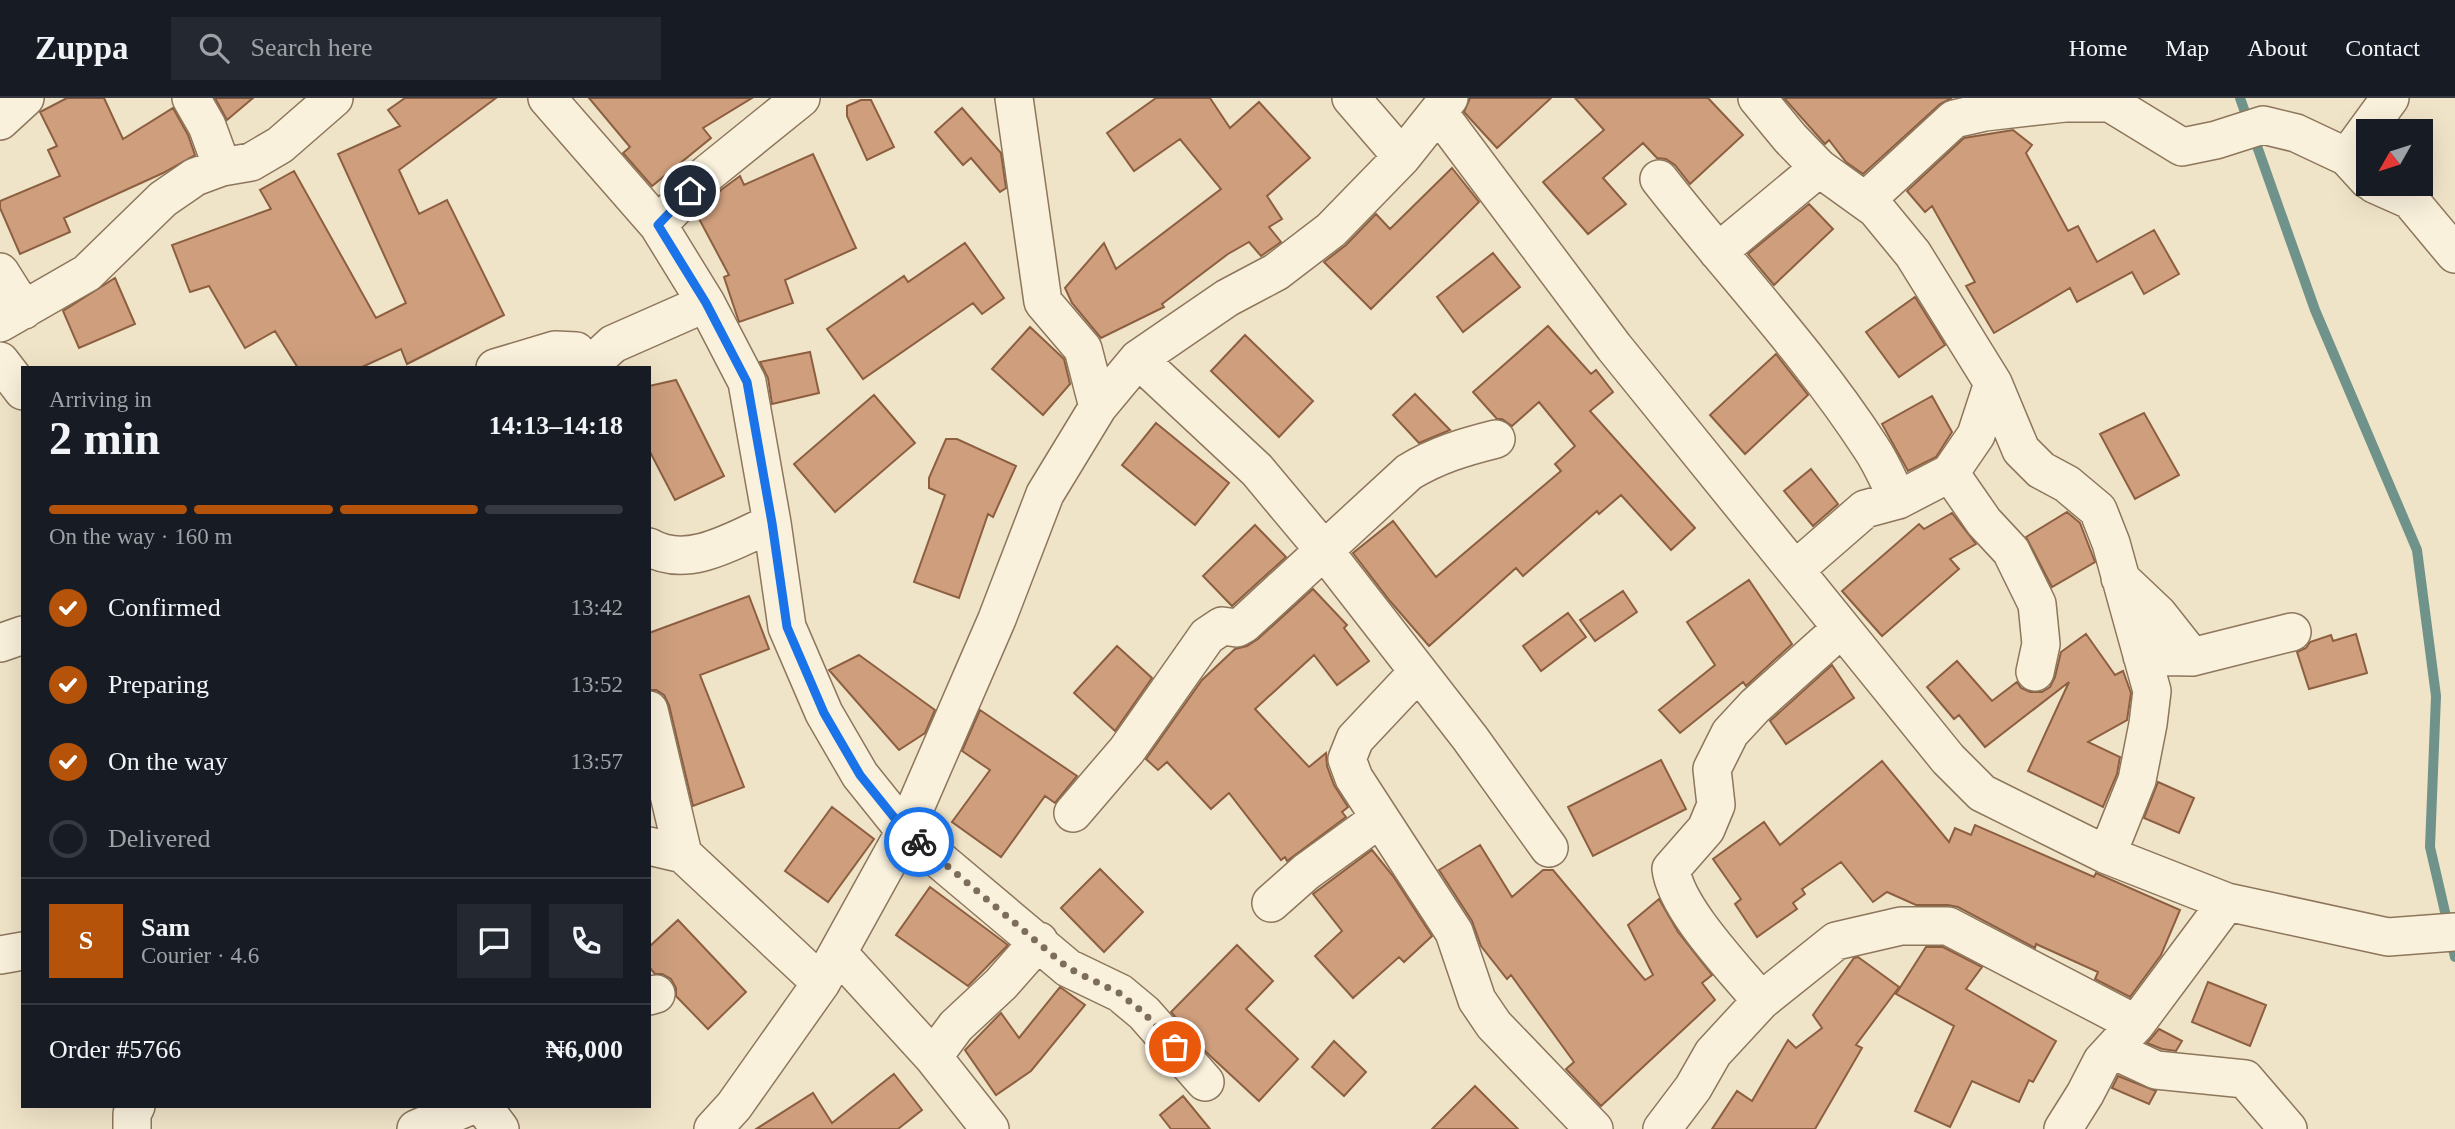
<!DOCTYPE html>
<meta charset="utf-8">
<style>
:root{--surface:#171b24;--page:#242831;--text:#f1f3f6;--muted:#9ea1a6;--line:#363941;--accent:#b45309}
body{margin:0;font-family:Georgia,serif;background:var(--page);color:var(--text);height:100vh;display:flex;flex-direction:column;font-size:26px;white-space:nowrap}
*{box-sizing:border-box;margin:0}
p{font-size:23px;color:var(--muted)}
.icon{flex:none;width:38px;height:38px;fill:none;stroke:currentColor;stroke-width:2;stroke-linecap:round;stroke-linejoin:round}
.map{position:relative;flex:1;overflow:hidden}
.details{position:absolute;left:21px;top:268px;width:630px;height:742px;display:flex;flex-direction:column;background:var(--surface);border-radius:0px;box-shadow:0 7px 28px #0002}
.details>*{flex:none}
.needle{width:46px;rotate:231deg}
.fabs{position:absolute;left:2356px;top:21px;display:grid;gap:14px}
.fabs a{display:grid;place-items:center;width:77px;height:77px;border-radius:0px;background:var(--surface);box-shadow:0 7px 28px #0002;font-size:35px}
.pin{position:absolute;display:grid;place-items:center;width:60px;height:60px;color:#fff;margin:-30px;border:4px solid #fff;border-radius:50%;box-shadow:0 2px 7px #0007}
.courier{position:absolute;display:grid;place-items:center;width:70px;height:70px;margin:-35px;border:5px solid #1a73e8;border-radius:50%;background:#fff;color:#222;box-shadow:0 2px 9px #0007}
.overview em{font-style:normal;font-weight:700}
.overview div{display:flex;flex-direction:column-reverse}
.overview{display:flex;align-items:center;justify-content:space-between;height:119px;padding:0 28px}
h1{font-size:46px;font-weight:700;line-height:52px}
.bar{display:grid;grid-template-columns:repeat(4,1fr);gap:10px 7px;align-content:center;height:84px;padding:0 28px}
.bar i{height:9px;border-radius:5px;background:var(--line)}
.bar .on{background:var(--accent)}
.bar p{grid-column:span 4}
.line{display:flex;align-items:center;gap:18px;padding:0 28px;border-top:2px solid var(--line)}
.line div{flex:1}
.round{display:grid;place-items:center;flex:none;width:74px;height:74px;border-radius:0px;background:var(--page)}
ol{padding:0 28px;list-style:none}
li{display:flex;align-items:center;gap:21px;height:77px}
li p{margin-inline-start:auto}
li .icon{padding:7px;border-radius:50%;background:var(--accent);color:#fff;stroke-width:4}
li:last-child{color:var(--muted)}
li i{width:38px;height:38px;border:4px solid var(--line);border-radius:50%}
header{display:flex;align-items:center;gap:42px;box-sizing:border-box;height:98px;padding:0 35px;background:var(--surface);border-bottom:2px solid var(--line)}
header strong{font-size:33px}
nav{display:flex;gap:38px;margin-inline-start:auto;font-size:24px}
.search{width:490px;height:63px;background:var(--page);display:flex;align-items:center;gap:18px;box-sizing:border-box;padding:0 24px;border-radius:0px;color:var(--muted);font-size:26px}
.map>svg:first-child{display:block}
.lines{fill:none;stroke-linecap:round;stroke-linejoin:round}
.stream{stroke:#6f938a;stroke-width:10}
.building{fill:#cf9f7d;stroke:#8d5f41;stroke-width:2}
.minor-casing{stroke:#8d765c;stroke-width:40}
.minor{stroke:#faf1dc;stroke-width:37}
.done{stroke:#7c6e5b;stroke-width:7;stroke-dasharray:0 12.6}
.route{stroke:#1a73e8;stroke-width:9}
</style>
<header>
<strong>Zuppa</strong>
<div class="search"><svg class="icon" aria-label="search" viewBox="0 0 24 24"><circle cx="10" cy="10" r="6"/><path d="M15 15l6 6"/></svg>Search here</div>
<nav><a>Home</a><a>Map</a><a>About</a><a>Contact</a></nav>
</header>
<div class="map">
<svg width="2455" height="1031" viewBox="0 0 2455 1031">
<rect width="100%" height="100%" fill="#f0e4c8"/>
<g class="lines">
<path class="stream" d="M2240,0L2315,212L2417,452L2436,598L2430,749L2448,827
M2451,842L2455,859"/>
</g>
<path class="building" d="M67,0H104L123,41L173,10L188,37L195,57L163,75L64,120L70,134L20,156L0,110V103L60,78L48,52L57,48L40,14Z
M215,0H253L227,22Z
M405,0H496L399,72L419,116L447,102L504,217L407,266L401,251L360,270H298L275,233L245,250L209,188L190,194L172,147L271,111L260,92L294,73L376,220L406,205L338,56L400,28L388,12Z
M589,0H752L703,30L711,40L652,88L623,55L630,49Z
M1156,0H1210L1230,30L1259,4L1310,60L1267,98L1282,121L1269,129L1281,144L1261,158L1249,144L1228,156L1162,206L1164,209L1101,240L1072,205L1065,190L1104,145L1116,171L1221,91L1180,41L1134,73L1107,35Z
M1470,0H1551L1497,50L1464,14Z
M1575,0H1708L1743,37L1690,86L1675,67L1666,61L1657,60L1643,45L1603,80L1626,106L1588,136L1543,84L1604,32Z
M1784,0H1952L1940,6L1863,76L1846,64L1829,42L1825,46Z
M861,2H871L894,49L867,62L847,18V8Z
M962,10L1001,55L1006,90L1000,94L971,60L963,67L935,34Z
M2013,32L2032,47L2026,55L2068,133L2078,128L2097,164L2154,132L2179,176L2144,196L2132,174L2077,204L2070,190L1994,235L1966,188L1975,184L1932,108L1925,114L1907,93L1964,40Z
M813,56L856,150L785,182L793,205L739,224L724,179L729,177L697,117L721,92L740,78L744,87Z
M1452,70L1479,104L1371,211L1324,164L1346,147L1376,116L1390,131Z
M1809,106L1833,131L1774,187L1748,156Z
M965,145L1004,200L982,216L973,205L863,281L827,231L904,178L908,184Z
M1493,155L1520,189L1463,234L1437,199Z
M115,180L135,226L79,250L63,213Z
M1915,199L1945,247L1899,279L1866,234Z
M1548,228L1591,276L1596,272L1613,294L1590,313L1695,430L1671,452L1621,397L1599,416L1597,413L1523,478L1516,470L1429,548L1390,503L1353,455L1393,423L1436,479L1561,373L1555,366L1575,348L1539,304L1512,328L1502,321H1497L1473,294Z
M1030,229L1064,261L1070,286L1043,317L992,271Z
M1245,237L1313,303L1279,339L1211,273Z
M810,254L819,295L772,306L768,280L760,264Z
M1776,256L1808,297L1745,356L1710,317Z
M676,282L724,378L675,402L649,352V288Z
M1415,296L1450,332L1419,345L1393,317Z
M874,297L915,345L835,414L794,366Z
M1932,298L1952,334L1936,359L1908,373L1882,326Z
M2144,315L2179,377L2135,401L2100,336Z
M1156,325L1229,385L1195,427L1122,367Z
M946,341H957L1016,368L993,419L988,416L959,500L914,484L945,397L929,390V380Z
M1811,371L1838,406L1813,428L1784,393Z
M2067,414L2080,425L2095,464L2052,489L2026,439Z
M1952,415L1976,446L1950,461L1959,471L1882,538L1842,493L1919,426L1924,431Z
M1255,427L1286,459L1232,508L1203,478Z
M1749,482L1792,546L1746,588L1743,584L1680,635L1659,612L1715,567L1687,524Z
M1313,491L1347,527L1344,530L1369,563L1337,587L1314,557L1255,611L1309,669L1326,655L1327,668L1334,687L1348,709L1342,714L1346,719L1287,763L1285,759L1281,762L1229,695L1211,711L1167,664L1158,672L1146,661L1202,582L1235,551L1247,548L1258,541Z
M1623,493L1637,514L1595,543L1580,522Z
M749,498L769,551L700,577L744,689L693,708L669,607L664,597L656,592H649V535Z
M1568,515L1586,539L1541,573L1523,548Z
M2086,536L2115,577L2123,573L2131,595L2127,622L2088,644L2120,659L2117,676L2103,709L2028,673L2069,584L1985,649L1959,617L1954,621L1927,589L1957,563L1992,603L2017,584L2021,590L2030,594H2042L2050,589L2055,579L2061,554Z
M2356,536L2367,575L2309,591L2297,554L2306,550L2310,544L2331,537L2333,543Z
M1117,548L1152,580L1115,633L1074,595Z
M859,557L935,612L925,635L899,652L829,572Z
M1832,567L1854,600L1786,646L1770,623Z
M980,612L1077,678L1055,705L1045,698L1001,759L952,724L990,672L962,653Z
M1661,662L1686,711L1593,758L1568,709Z
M1882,663L1949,744L1955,730L1971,737L1975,727L2094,779L2096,775L2180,812L2161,857L2130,899L2095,881L2098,874L2036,846L2035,850L1958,809L1948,807H1916L1887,794L1873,804L1841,764L1802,791L1805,796L1793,805L1797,811L1757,839L1735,806L1741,801L1713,761L1764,724L1780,747Z
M2158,684L2194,700L2179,735L2144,720Z
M832,709L874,741L828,804L785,773Z
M1480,747L1512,799L1543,772H1553L1645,882L1653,877L1628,827L1659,801L1678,834L1712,877L1702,885L1715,902L1601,1008L1566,971L1574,964L1511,877L1507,881L1481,848L1472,823L1439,772Z
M1372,752L1393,778L1432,838L1404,864L1399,859L1353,900L1315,858L1342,833L1313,796Z
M1100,771L1143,814L1104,854L1061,810Z
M930,789L1008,847L968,888L896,837Z
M678,822L746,894L708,931L676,898V890L671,881L662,876H655L649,869V849Z
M1237,847L1273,883L1246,911L1298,961L1259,1003L1205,953L1171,914Z
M1926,849H1943L1982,869L1966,891L2056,943L2033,984L2029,982L2019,1004L1972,983L1950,1029L1915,1013L1954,928L1896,896Z
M1858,859L1899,889L1856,947L1862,950L1815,1031H1712L1737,993L1752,1003L1788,942L1796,950L1822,930L1813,917L1854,860Z
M2208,884L2266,907L2250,948L2192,924Z
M1060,889L1085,907L1031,973L996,997L965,952L1001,915L1019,940Z
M2159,931L2182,943L2176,953L2162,951L2147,945Z
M1334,943L1366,974L1344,998L1312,969Z
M894,976L922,1012L898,1031H756L813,995L832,1025Z
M2118,978L2156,993L2149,1006L2112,990Z
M1475,988L1518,1031H1432Z
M1183,998L1210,1031H1171L1160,1017Z"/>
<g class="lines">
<defs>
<path id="minor" d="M191,0L207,28L222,69
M547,0L658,127L706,205L747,284L772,425L787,529L824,615L860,677L905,733L1068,870L1120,895L1144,915L1205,984
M1014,0L1043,204L1083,251L1098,309
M1351,0L1402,59
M1757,0L1790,40L1819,70L1876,111L1913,156L1993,285L2021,352L2041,372L2067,386L2098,412L2111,445L2152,593L2148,626L2137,682L2107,757
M1438,14L1614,249L1948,661L1982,695L2107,757L2227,804L2388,839L2455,834
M0,23L25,0
M2347,59L2390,0
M1659,81C1729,171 1809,254 1871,350C1882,366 1889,384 1898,402
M2374,86L2410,102L2455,156
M1865,103L1954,21L1985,14L2065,5H2110L2182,49L2216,42L2263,27L2296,35L2347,59L2368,82
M658,127L707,76L801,0
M1718,154L1819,70
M0,174L24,212
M0,225L87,175L163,101L195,79L222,69L251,64L280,47L334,0
M1138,261L1257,372L1323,451L1470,640L1549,750
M0,263L23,293
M495,270L555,252L576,253L588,268
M587,270L613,246L706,205
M1950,375L1984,424L2011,453L2037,506L2041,546L2035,574
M649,449C688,472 736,441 772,425
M1796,471L1865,411L1898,402L1950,375L1976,337L1993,285
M2120,480L2158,516L2192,559
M0,545L23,537
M2142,558L2192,559L2292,534
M1418,574L1355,641L1347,661L1354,680L1454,834L1477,902L1494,927L1594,1031
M649,612L683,756
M1073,715L1127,652L1207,538L1222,528L1237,530L1244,526L1409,374C1437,357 1464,349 1496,341
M649,748L683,756L821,885
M1271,805L1306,774L1379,721
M838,855L933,959L990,1031
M0,857L23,853
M649,898L656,896
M1761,903C1735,871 1676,811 1671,771L1706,731L1716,707L1712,671L1730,635L1755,608L1842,530
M2113,952L2156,972L2245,981L2288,1031
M933,959L956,928L1001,886L1039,843
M483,1008L500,1031
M132,1031V1016L136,1008
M416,1031L470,1008
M713,1031L734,1008L821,885L905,733L997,521L1045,396L1098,309L1138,261L1227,200L1276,174L1331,132L1402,59L1449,0
M1662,1031L1693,990L1713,955L1761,903L1836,843L1901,828H1948L2136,926
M2063,1031L2085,996L2102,963L2136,926L2227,804"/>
</defs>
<use href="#minor" class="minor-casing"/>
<use href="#minor" class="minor"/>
</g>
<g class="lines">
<path class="done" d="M919,744L1068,870L1119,895L1144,915L1175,949"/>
<path class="route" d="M690,93L658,127L706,205L747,284L772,425L787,529L824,615L860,677L905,733L919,744"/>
</g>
</svg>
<div class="fabs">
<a><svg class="needle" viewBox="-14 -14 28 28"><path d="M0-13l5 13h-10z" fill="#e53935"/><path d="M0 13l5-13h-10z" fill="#9ea1a6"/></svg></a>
</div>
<div class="pin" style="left:1175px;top:949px;background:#ea580c"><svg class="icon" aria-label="bag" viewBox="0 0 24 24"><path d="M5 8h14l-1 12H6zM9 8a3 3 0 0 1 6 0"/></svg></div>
<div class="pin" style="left:690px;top:93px;background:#1f2937"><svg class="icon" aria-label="home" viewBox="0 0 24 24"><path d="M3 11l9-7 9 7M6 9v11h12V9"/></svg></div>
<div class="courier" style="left:919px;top:744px"><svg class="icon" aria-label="bike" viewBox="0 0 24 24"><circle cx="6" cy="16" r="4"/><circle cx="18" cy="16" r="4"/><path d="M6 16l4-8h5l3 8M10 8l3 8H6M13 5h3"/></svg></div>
<section class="details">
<div class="overview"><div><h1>2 min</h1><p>Arriving in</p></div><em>14:13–14:18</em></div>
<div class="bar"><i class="on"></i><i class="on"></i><i class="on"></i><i></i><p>On the way · 160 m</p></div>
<ol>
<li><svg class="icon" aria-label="check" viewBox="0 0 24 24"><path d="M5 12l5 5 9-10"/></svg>Confirmed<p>13:42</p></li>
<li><svg class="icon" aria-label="check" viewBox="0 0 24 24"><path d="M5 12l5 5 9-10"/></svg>Preparing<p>13:52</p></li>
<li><svg class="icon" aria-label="check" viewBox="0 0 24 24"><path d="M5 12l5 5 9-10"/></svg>On the way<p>13:57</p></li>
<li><i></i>Delivered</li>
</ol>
<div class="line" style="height:126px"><b class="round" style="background:var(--accent);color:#fff">S</b><div><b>Sam</b><p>Courier · 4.6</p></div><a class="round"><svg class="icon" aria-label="chat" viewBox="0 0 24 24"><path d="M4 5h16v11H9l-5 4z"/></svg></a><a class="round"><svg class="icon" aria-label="phone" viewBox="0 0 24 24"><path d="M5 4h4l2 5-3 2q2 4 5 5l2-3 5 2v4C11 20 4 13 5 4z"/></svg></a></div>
<div class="line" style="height:91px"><div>Order #5766</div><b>₦6,000</b></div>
</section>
</div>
